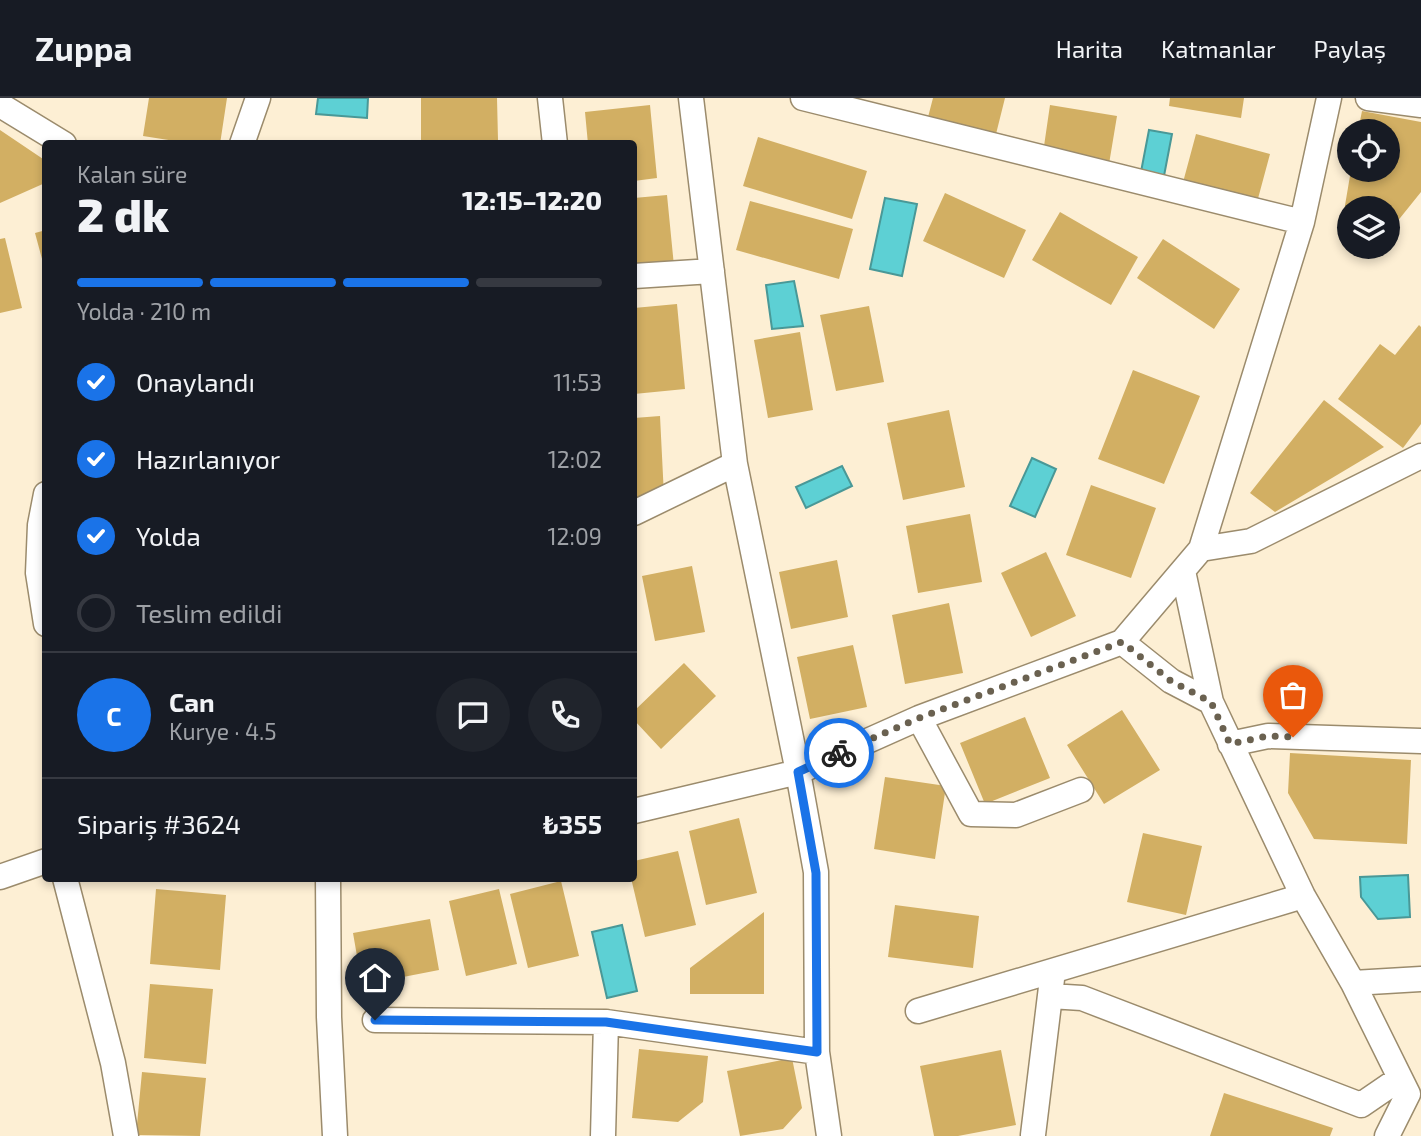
<!DOCTYPE html>
<html lang="tr">
<meta charset="utf-8">
<style>
:root{--surface:#171b24;--page:#20242c;--text:#f1f3f6;--muted:#9ea1a6;--line:#363941;--accent:#1a73e8}
body{margin:0;font-family:"Exo 2",sans-serif;background:var(--page);color:var(--text);height:100vh;display:flex;flex-direction:column;font-size:26px;white-space:nowrap}
*{box-sizing:border-box;margin:0}
p{font-size:23px;color:var(--muted)}
.icon{flex:none;width:38px;height:38px;fill:none;stroke:currentColor;stroke-width:2;stroke-linecap:round;stroke-linejoin:round}
.map{position:relative;flex:1;overflow:hidden}
.sheet{position:absolute;left:42px;top:42px;width:595px;height:742px;display:flex;flex-direction:column;background:var(--surface);border-radius:7px;box-shadow:0 4px 10px #0003}
.sheet>*{flex:none}
.controls{position:absolute;left:1337px;top:21px;display:grid;gap:14px}
.controls a{display:grid;place-items:center;width:63px;height:63px;border-radius:50%;background:var(--surface);box-shadow:0 4px 10px #0003;font-size:35px}
.pin{position:absolute;display:grid;place-items:center;width:60px;height:60px;color:#fff;margin:-72px -30px;border-radius:50% 50% 50% 0;rotate:-45deg;box-shadow:0 0 7px #0007}
.pin .icon{rotate:45deg}
.courier{position:absolute;display:grid;place-items:center;width:70px;height:70px;margin:-35px;border:5px solid #1a73e8;border-radius:50%;background:#fff;color:#222;box-shadow:0 2px 9px #0007}
.headline em{font-style:normal;font-weight:800}
.headline div{display:flex;flex-direction:column-reverse}
.headline{display:flex;align-items:center;justify-content:space-between;height:119px;padding:0 35px}
h1{font-size:46px;font-weight:800;line-height:52px}
.bar{display:grid;grid-template-columns:repeat(4,1fr);gap:10px 7px;align-content:center;height:84px;padding:0 35px}
.bar i{height:9px;border-radius:5px;background:var(--line)}
.bar .current{background:var(--accent)}
.bar p{grid-column:span 4}
.line{display:flex;align-items:center;gap:18px;padding:0 35px;border-top:2px solid var(--line)}
.line div{flex:1}
.round{display:grid;place-items:center;flex:none;width:74px;height:74px;border-radius:37px;background:var(--page)}
ol{padding:0 35px;list-style:none}
li{display:flex;align-items:center;gap:21px;height:77px}
li p{margin-inline-start:auto}
li .icon{padding:7px;border-radius:50%;background:var(--accent);color:#fff;stroke-width:4}
li:last-child{color:var(--muted)}
li i{width:38px;height:38px;border:4px solid var(--line);border-radius:50%}
header{display:flex;align-items:center;gap:42px;box-sizing:border-box;height:98px;padding:0 35px;background:var(--surface);border-bottom:2px solid var(--line)}
header strong{font-size:33px}
nav{display:flex;gap:38px;margin-inline-start:auto;font-size:24px}
.map>svg:first-child{display:block}
.water{fill:#5dd0d4;stroke:#499897;stroke-width:2}
.building{fill:#d2af63}
.lines{fill:none;stroke-linecap:round;stroke-linejoin:round}
.minor-casing{stroke:#9b8b6c;stroke-width:27}
.minor{stroke:#fff;stroke-width:24}
.done{stroke:#6a6150;stroke-width:7;stroke-dasharray:0 12.6}
.route{stroke:#1a73e8;stroke-width:9}
</style>
<header>
<strong>Zuppa</strong>
<nav><a>Harita</a><a>Katmanlar</a><a>Paylaş</a></nav>
</header>
<div class="map">
<svg width="1421" height="1038" viewBox="0 0 1421 1038">
<rect width="100%" height="100%" fill="#fdefd4"/>
<path class="water" d="M318,0H368L367,20L316,16Z
M1149,32L1172,36L1163,83L1140,79Z
M885,100L917,106L902,178L870,171Z
M794,183L803,228L772,231L766,187Z
M1032,360L1056,371L1035,419L1010,408Z
M842,368L852,388L806,410L796,389Z
M1408,777L1410,819L1378,821L1361,799L1360,779Z
M622,827L637,893L607,900L592,834Z"/>
<path class="building" d="M149,0H227L220,46H194L143,38Z
M421,0H497L498,42L421,43Z
M933,0H1005L995,40L927,23Z
M1170,0H1244L1241,20L1169,8Z
M650,7L657,80L634,83V46H588L585,14Z
M1050,7L1117,18L1109,66L1043,55Z
M1362,13L1421,24V94L1388,135V110H1349V126L1342,125L1351,72H1388V33H1358Z
M0,32L46,63L45,85L0,105Z
M1196,36L1270,56L1256,108L1182,88Z
M758,39L867,73L852,121L743,88Z
M945,95L1026,132L1004,180L923,143Z
M667,97L674,168L634,172V100Z
M750,103L853,131L839,181L736,152Z
M1060,114L1138,159L1111,207L1032,162Z
M46,132V172H45L35,135Z
M5,140L22,210L0,215V141Z
M1163,141L1240,191L1214,231L1137,180Z
M677,206L685,291L634,296V210Z
M869,208L884,284L836,293L820,217Z
M1419,227L1421,229V326L1403,350L1338,301L1380,246L1395,257Z
M800,234L813,312L768,320L754,242Z
M1133,272L1200,298L1164,386L1098,361Z
M1324,302L1384,349L1275,414L1250,395Z
M949,312L965,389L903,402L887,325Z
M660,318L664,398L634,400V320Z
M1091,387L1156,410L1131,480L1066,457Z
M970,416L982,484L918,495L906,428Z
M1046,454L1076,518L1031,539L1001,475Z
M837,462L848,519L791,531L779,474Z
M692,468L705,534L655,543L642,478Z
M949,505L963,575L905,586L892,517Z
M853,547L867,609L810,621L797,559Z
M684,565L716,598L661,651L634,622V613Z
M1122,612L1160,672L1104,706L1067,647Z
M1025,619L1050,680L985,706L960,645Z
M1290,655L1411,662L1407,746L1314,741L1288,695Z
M885,679L946,688L935,761L874,751Z
M739,720L757,795L706,807L689,733Z
M1143,735L1202,748L1186,817L1127,804Z
M678,753L696,827L645,839L631,780H634V763Z
M561,783L579,858L528,870L510,796Z
M156,791L226,797L220,872L150,866Z
M499,791L517,866L466,878L449,803Z
M895,807L979,818L973,870L888,859Z
M764,814V896H690V870Z
M430,821L439,872L362,887L353,835Z
M150,886L213,891L206,966L144,960Z
M639,951L708,958L703,1004L678,1024L632,1020Z
M1001,952L1016,1027L958,1038H934L920,968Z
M792,960L802,1010L783,1031L740,1038L727,973Z
M142,974L206,980L200,1038L136,1037Z
M1224,995L1333,1030L1330,1038H1210Z"/>
<g class="lines">
<defs>
<path id="minor" d="M550,0L555,46
M691,0L735,366L798,674L816,774L817,954L829,1038
M803,0L1302,124
M1368,0L1421,7
M0,7L64,46
M242,46L258,0
M634,178L712,173
M46,396L40,427L38,475L46,526
M634,415L735,366
M1201,451L1251,443L1421,358
M1183,473L1211,604
M1122,544L1171,583L1211,604L1303,798L1353,885L1408,996L1387,1038
M919,620L971,716L1016,717L1081,692
M1230,646L1268,638L1421,643
M634,713L798,674L919,620L1122,544L1201,451L1302,124L1329,0
M0,779L46,763
M65,780L113,965L126,1038
M328,780L329,919L335,1038
M1353,885L1421,881
M1050,898L1082,900L1361,1007L1399,981
M918,913L1303,798
M375,922L606,924L817,954
M1033,1037L1052,881
M603,1038L606,924"/>
</defs>
<use href="#minor" class="minor-casing"/>
<use href="#minor" class="minor"/>
</g>
<g class="lines">
<path class="done" d="M839,655L919,620L1122,544L1171,583L1211,604L1230,646L1268,638L1293,639"/>
<path class="route" d="M375,922L606,924L817,954L816,775L798,674L839,655"/>
</g>
</svg>
<div class="controls">
<a><svg class="icon" aria-label="locate" viewBox="0 0 24 24"><circle cx="12" cy="12" r="6"/><path d="M12 2v4M12 18v4M2 12h4M18 12h4"/></svg></a>
<a><svg class="icon" aria-label="layers" viewBox="0 0 24 24"><path d="M12 4l9 5-9 5-9-5zM3 14l9 5 9-5"/></svg></a>
</div>
<div class="pin" style="left:1293px;top:639px;background:#ea580c"><svg class="icon" aria-label="bag" viewBox="0 0 24 24"><path d="M5 8h14l-1 12H6zM9 8a3 3 0 0 1 6 0"/></svg></div>
<div class="pin" style="left:375px;top:922px;background:#1f2937"><svg class="icon" aria-label="home" viewBox="0 0 24 24"><path d="M3 11l9-7 9 7M6 9v11h12V9"/></svg></div>
<div class="courier" style="left:839px;top:655px"><svg class="icon" aria-label="bike" viewBox="0 0 24 24"><circle cx="6" cy="16" r="4"/><circle cx="18" cy="16" r="4"/><path d="M6 16l4-8h5l3 8M10 8l3 8H6M13 5h3"/></svg></div>
<section class="sheet">
<div class="headline"><div><h1>2 dk</h1><p>Kalan süre</p></div><em>12:15–12:20</em></div>
<div class="bar"><i class="current"></i><i class="current"></i><i class="current"></i><i></i><p>Yolda · 210 m</p></div>
<ol>
<li><svg class="icon" aria-label="check" viewBox="0 0 24 24"><path d="M5 12l5 5 9-10"/></svg>Onaylandı<p>11:53</p></li>
<li><svg class="icon" aria-label="check" viewBox="0 0 24 24"><path d="M5 12l5 5 9-10"/></svg>Hazırlanıyor<p>12:02</p></li>
<li><svg class="icon" aria-label="check" viewBox="0 0 24 24"><path d="M5 12l5 5 9-10"/></svg>Yolda<p>12:09</p></li>
<li><i></i>Teslim edildi</li>
</ol>
<div class="line" style="height:126px"><b class="round" style="background:var(--accent);color:#fff">C</b><div><b>Can</b><p>Kurye · 4.5</p></div><a class="round"><svg class="icon" aria-label="chat" viewBox="0 0 24 24"><path d="M4 5h16v11H9l-5 4z"/></svg></a><a class="round"><svg class="icon" aria-label="phone" viewBox="0 0 24 24"><path d="M5 4h4l2 5-3 2q2 4 5 5l2-3 5 2v4C11 20 4 13 5 4z"/></svg></a></div>
<div class="line" style="height:91px"><div>Sipariş #3624</div><b>₺355</b></div>
</section>
</div>
